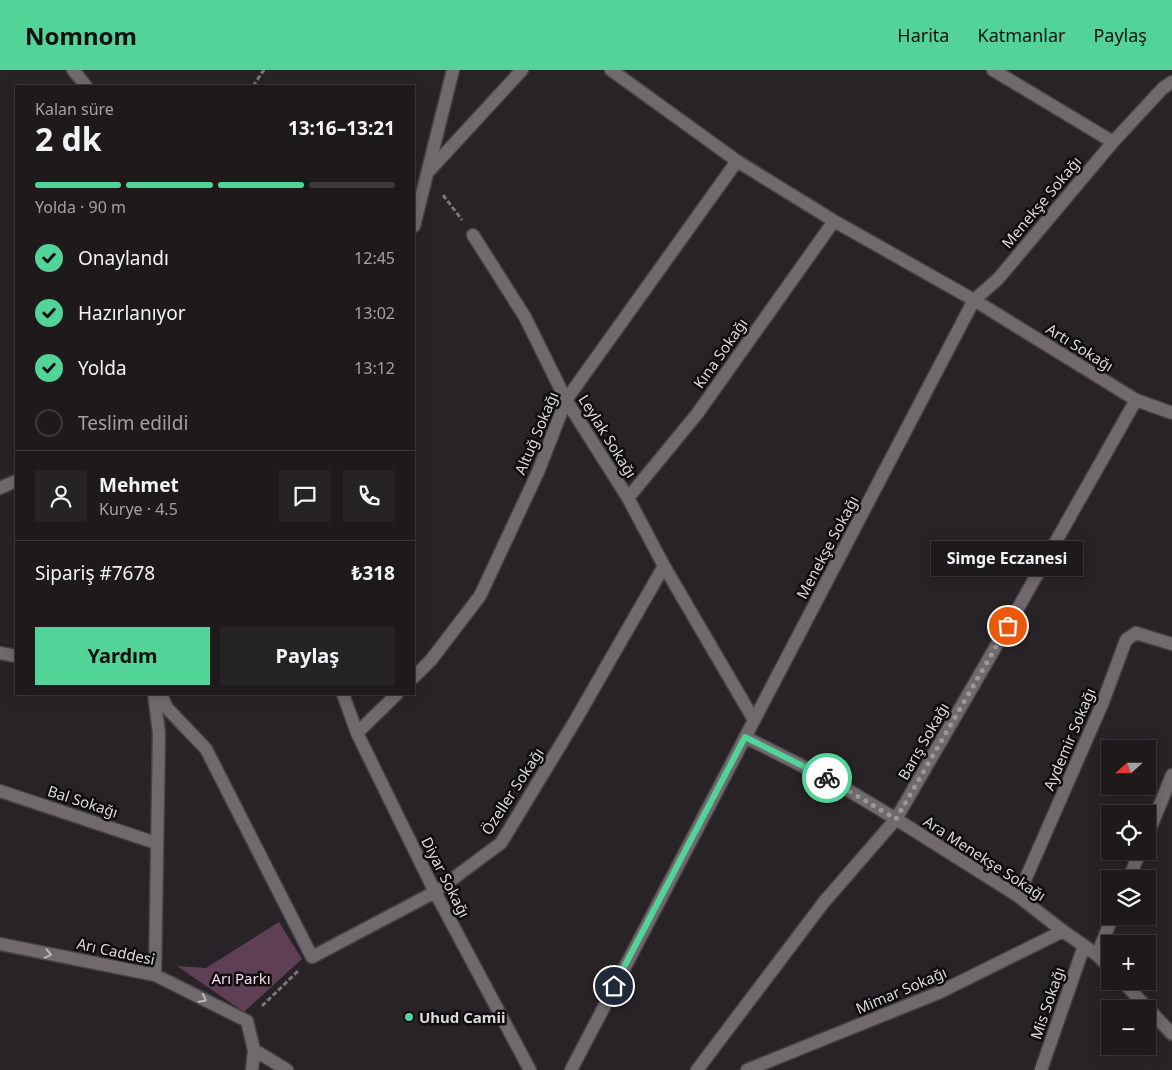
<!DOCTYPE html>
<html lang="tr">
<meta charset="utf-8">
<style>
:root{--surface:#1e1a1c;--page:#262325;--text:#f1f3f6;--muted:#a1a1a3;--line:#3c383b;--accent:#52d397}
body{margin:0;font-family:"Noto Sans",sans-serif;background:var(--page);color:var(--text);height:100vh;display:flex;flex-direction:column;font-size:19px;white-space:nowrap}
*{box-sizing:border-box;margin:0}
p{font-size:16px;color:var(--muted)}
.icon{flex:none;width:28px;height:28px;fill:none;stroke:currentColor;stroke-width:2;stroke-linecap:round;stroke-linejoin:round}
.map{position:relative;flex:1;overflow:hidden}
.panel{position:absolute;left:15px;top:15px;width:400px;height:610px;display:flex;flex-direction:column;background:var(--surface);border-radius:0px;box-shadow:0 2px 12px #0003,0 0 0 1px var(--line)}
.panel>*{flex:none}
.needle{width:32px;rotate:249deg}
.buttons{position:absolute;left:1101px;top:670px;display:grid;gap:10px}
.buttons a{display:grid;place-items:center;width:55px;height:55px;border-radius:0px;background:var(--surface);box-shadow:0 2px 12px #0003,0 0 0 1px var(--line);font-size:25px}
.pin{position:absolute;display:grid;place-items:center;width:42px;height:42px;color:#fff;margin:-21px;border:2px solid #fff;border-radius:50%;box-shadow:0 1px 5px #0007}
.courier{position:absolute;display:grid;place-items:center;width:50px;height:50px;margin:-25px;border:4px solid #52d397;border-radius:50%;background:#fff;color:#222;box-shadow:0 1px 6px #0007}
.bubble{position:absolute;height:35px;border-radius:0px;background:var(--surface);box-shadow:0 2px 12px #0003,0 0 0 1px var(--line);font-size:16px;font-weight:700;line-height:35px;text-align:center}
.head em{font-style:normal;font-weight:700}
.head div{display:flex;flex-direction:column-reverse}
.head{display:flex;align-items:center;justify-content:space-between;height:85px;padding:0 20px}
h1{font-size:32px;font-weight:700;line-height:38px}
.bar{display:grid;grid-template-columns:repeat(4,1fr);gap:8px 5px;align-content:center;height:60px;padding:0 20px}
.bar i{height:6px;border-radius:4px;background:var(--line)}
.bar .active{background:var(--accent)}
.bar p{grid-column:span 4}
.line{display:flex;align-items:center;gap:12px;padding:0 20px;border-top:1px solid var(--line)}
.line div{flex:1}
.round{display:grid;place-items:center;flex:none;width:52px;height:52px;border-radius:0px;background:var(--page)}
ol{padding:0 20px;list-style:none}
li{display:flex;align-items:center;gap:15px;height:55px}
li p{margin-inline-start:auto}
li .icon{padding:5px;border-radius:50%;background:var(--accent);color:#111;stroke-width:4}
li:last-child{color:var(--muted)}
li i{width:28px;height:28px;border:2px solid var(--line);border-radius:50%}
.cta{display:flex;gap:10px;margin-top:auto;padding:10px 20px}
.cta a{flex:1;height:58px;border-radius:0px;background:var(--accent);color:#111;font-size:20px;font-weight:700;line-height:58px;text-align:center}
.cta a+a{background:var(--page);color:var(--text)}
header{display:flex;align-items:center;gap:30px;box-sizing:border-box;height:70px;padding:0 25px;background:var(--accent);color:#111}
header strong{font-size:24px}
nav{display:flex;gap:28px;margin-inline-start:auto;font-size:18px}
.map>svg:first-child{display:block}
.green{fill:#5f3f54}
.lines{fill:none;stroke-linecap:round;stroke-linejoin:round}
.minor-casing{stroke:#454144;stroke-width:15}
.path{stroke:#797578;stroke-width:3;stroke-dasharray:5 2.5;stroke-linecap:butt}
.minor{stroke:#706a6e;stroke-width:12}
.oneway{stroke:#bbb7ba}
.done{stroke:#9c999b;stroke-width:5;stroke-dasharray:0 9}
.route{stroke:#52d397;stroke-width:6}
.poi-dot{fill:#52d397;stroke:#0f0d0e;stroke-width:2}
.labels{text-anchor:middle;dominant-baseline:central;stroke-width:5;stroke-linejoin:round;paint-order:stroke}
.street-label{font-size:15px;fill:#dbd8da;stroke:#0f0d0e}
.park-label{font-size:15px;fill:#f8d8ec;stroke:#0f0d0e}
.poi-label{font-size:15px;font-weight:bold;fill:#dbd8da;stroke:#0f0d0e;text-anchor:start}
</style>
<header>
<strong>Nomnom</strong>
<nav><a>Harita</a><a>Katmanlar</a><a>Paylaş</a></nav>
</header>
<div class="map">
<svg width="1172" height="1000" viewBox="0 0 1172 1000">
<rect width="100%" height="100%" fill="#282326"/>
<path class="green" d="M279,852L302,889L244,942L177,896L206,898Z"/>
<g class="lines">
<defs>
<path id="minor" d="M73,0L86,16
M611,0L737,91L834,151L974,230L1136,330L1172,343
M993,0L1113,72
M429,101L522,0
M414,156L453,0
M473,165L525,247L566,330L628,428L664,496L754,650
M0,418L16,411
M628,428L697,344L834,151
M0,583L16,586
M414,607L431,590L480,526L538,402L566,330L737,91
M154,624L159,663L155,905
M161,624L167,638L206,679L312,887L435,822L501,773L575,651L664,496
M343,624L357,663L435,822L530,1000
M357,663L397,624
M745,667L838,714L896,749L1018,826L1063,861L1097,885L1110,898
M0,721L156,773
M1148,764L1172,705
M1129,809L1140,781
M1018,826L1103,632L1126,570L1136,563L1172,574
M0,874L155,905L247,951L254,980L252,1000
M1097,885L1113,846
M1122,911L1172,964
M254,980L287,1000
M571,1000L974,230L998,209L1113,72L1163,18L1172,12
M697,1000L824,832L896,749L1017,540L1136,330
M747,1000L938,923L1063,861
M1041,1000L1084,876"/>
</defs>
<use href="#minor" class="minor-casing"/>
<path class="path" d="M253,16L264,0
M443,125L462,150
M262,936L298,901"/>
<use href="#minor" class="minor"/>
</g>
<defs><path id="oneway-chevron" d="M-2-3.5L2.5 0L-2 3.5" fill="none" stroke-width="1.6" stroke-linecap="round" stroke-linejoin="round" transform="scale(1.25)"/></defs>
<g class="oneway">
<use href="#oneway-chevron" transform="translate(48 884) rotate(11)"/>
<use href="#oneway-chevron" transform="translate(203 929) rotate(27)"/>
</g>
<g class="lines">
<path class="done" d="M827,708L896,749L1008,556"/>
<path class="route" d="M614,916L745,667L827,708"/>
</g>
<circle class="poi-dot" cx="409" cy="947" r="5"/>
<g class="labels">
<g class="street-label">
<text transform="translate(1041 132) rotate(-50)">Menekşe Sokağı</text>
<text transform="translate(1080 277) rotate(32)">Artı Sokağı</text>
<text transform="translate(720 283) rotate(-55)">Kına Sokağı</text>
<text transform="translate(536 363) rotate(-67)">Altuğ Sokağı</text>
<text transform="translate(608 366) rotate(58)">Leylak Sokağı</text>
<text transform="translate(827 477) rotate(-62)">Menekşe Sokağı</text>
<text transform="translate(1069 669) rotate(-67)">Aydemir Sokağı</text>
<text transform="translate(923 671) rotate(-60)">Barış Sokağı</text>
<text transform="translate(512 721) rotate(-57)">Özeller Sokağı</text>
<text transform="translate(83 731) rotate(18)">Bal Sokağı</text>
<text transform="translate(985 788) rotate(33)">Ara Menekşe Sokağı</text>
<text transform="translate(446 807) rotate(63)">Diyar Sokağı</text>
<text transform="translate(116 881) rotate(12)">Arı Caddesi</text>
<text transform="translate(901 920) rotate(-23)">Mimar Sokağı</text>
<text transform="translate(1047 933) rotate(-71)">Mis Sokağı</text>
</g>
<g class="park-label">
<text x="241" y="908">Arı Parkı</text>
</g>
<g class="poi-label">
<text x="419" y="947">Uhud Camii</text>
</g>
</g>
</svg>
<div class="buttons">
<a><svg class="needle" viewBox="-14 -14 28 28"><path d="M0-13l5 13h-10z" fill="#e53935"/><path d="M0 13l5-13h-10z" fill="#a1a1a3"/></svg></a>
<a><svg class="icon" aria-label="locate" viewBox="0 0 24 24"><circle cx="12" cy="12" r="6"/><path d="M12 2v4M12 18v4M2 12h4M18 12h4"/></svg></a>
<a><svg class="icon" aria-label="layers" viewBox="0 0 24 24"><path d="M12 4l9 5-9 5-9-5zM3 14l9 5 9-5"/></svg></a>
<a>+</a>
<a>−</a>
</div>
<div class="pin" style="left:1008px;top:556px;background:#ea580c"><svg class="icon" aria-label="bag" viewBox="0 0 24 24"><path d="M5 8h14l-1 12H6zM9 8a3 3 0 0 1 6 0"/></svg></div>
<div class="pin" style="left:614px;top:916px;background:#1f2937"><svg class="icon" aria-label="home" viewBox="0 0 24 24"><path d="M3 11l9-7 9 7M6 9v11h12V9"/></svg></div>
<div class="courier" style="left:827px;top:708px"><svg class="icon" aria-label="bike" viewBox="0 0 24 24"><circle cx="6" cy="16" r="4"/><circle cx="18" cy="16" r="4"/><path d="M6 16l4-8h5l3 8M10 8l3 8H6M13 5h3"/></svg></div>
<div class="bubble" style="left:931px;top:471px;width:152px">Simge Eczanesi</div>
<section class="panel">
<div class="head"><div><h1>2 dk</h1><p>Kalan süre</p></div><em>13:16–13:21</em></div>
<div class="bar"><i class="active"></i><i class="active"></i><i class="active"></i><i></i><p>Yolda · 90 m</p></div>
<ol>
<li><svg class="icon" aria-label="check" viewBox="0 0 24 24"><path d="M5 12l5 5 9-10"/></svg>Onaylandı<p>12:45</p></li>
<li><svg class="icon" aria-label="check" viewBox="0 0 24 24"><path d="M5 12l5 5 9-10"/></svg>Hazırlanıyor<p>13:02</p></li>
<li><svg class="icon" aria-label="check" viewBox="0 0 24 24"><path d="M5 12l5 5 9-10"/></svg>Yolda<p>13:12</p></li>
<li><i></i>Teslim edildi</li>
</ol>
<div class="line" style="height:90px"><a class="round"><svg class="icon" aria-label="person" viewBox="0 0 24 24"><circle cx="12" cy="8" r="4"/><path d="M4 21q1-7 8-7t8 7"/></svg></a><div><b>Mehmet</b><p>Kurye · 4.5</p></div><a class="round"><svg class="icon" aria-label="chat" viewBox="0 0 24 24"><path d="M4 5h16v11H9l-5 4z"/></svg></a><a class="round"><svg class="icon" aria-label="phone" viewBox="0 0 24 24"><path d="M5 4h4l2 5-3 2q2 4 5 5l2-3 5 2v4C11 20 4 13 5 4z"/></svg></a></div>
<div class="line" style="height:65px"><div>Sipariş #7678</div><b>₺318</b></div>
<div class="cta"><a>Yardım</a><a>Paylaş</a></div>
</section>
</div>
